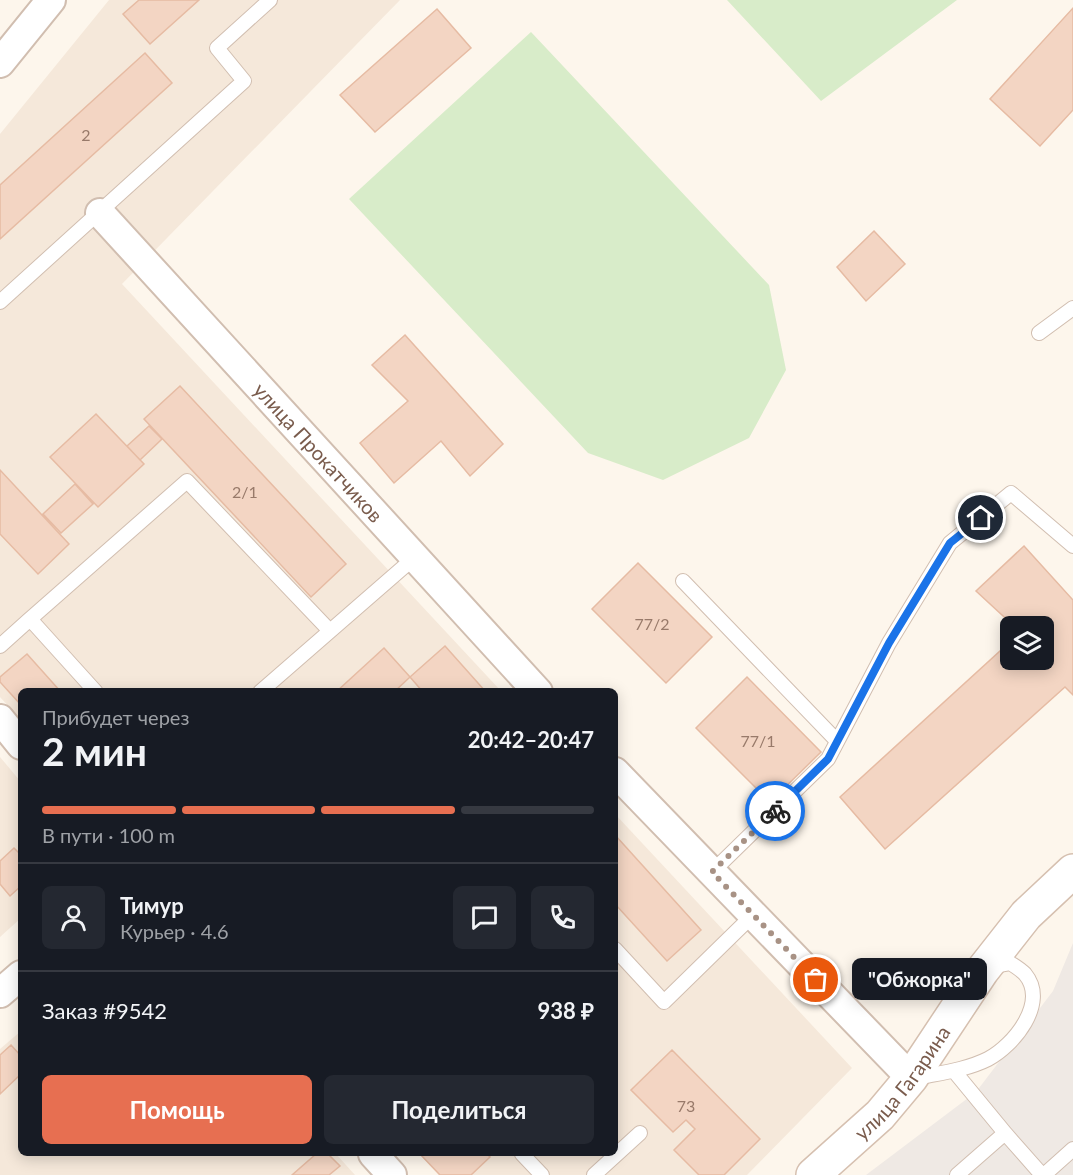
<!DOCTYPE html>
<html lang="ru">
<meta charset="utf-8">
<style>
:root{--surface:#171b24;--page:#242831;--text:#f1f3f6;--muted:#9ea1a6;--line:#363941;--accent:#e76f51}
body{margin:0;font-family:Lato,sans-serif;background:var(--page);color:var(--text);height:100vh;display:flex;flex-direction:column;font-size:22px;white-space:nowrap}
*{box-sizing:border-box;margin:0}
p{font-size:20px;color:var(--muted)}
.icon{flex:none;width:33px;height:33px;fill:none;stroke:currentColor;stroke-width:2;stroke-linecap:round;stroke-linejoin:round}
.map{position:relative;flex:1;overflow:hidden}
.drawer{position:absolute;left:18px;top:688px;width:600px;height:468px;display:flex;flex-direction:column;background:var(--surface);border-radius:9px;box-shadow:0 3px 15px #0003}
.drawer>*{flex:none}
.fabs{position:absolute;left:1000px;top:616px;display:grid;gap:12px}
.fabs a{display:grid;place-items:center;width:54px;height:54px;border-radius:9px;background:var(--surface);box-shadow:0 3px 15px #0003;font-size:30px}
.pin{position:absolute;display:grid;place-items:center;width:51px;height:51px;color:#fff;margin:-26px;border:3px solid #fff;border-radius:50%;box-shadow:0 2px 6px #0007}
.courier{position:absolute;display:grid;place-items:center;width:60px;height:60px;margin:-30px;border:4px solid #1a73e8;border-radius:50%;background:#fff;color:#222;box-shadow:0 2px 8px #0007}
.bubble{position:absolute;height:42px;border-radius:9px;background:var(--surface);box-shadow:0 3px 15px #0003;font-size:20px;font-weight:700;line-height:42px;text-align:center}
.overview em{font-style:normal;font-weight:700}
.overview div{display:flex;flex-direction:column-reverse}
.overview{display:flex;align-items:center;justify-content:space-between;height:102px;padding:0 24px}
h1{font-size:39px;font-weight:700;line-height:45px}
.bar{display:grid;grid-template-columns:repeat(4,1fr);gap:9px 6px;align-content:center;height:72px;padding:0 24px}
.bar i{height:8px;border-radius:4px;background:var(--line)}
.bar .selected{background:var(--accent)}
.bar p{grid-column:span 4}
.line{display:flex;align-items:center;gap:15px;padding:0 24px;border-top:2px solid var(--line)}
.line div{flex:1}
.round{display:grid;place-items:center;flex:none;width:63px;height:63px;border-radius:9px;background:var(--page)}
.button{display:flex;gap:12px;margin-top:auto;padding:12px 24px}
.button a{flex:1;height:69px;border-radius:9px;background:var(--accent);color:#fff;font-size:24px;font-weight:700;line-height:69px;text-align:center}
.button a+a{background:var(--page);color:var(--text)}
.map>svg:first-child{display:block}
.residential{fill:#f5e8da}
.industrial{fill:#efe9e4}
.green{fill:#d8ecc9}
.building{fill:#f3d5c3;stroke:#e6bba3;stroke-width:1.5}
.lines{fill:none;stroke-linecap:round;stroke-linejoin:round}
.lane-casing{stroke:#d1beb0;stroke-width:16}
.street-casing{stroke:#d1beb0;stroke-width:32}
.secondary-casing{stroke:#d6c0b0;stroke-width:36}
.lane{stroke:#fff;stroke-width:14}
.street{stroke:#fff;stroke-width:28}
.secondary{stroke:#fff;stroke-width:33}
.done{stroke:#a89285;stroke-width:6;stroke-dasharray:0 10.8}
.route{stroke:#1a73e8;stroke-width:8}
.labels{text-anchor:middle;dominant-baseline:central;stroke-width:6;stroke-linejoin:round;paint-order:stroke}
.number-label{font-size:16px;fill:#987a6a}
.street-label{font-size:20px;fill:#7a5c4d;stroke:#fffaf3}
</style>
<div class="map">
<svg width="1073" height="1175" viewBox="0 0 1073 1175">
<rect width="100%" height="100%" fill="#fdf6ec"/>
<path class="residential" d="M109,0H400L122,284L501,691L21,692V720L0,697V134Z
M0,757L21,782V918L0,937Z
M615,814L852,1068L747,1175H439L419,1154H615Z
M21,1031V1154H336L355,1175H0V1049Z"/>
<path class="industrial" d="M1073,943V1175H866L976,1092L1053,991Z"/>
<path class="green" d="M727,0H957L821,101Z
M531,32L769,285L786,370L749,438L663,480L588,453L349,199Z"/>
<path class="building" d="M139,0H199L150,44L123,14Z
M1073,8V110L1040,146L990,99Z
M437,9L471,48L375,132L340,95Z
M145,53L172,83L0,239V185Z
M874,231L905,264L866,301L837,267Z
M405,335L503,444L470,476L441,441L394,483L360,443L408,401L372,365Z
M180,386L346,564L311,597L144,419Z
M96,414L144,464L98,507L50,457Z
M149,426L162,439L140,460L127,446Z
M0,470L69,544L38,574L0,534Z
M75,484L93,504L61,533L43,514Z
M1024,546L1073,600V695L1065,687L885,849L840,797L1011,641V660H1044V627H1015L976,591Z
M638,563L712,637L666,683L592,609Z
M445,646L486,692H423L410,677Z
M384,648L410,677L394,692H336Z
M27,654L61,692H21V705L0,682V677Z
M747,677L821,752L770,802L696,728Z
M615,835L701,930L667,961L615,904Z
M14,848L21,855V886L10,896L0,884V861Z
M11,1045L21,1056V1074L0,1094V1055Z
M672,1050L760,1139L724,1175H699L674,1150L695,1129L686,1120L673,1132L631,1090Z
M316,1154H328L340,1166L329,1175H292Z
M420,1154H487L490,1157L471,1175H440Z"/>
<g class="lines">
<defs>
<path id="lane" d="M0,302L244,81L217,48L270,0
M1039,333L1073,308
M683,581L837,741
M30,619L187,481L330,631
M0,646L30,619L96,692
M260,692L414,558
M712,872L828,759L889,643L950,543L1011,493L1073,546
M615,949L664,1002L753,915
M954,1071L1005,1133L957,1175
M916,1078C940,1073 966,1070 988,1059C1013,1046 1049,1003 1025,974C1021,970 1015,966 1010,963L993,966
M1005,1133L1042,1175
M522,1154L542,1175
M594,1175L640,1133
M1044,1175L1073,1149"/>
<g id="street">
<path d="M0,63L51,0"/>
<path id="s1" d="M100,213L538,692"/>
<path d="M0,719L21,745"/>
<path d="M615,772L911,1078"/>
<path d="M0,993L21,975"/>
<path d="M373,1154L392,1175"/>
</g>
<g id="secondary">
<path id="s2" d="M813,1175L880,1115L911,1078L982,971L1026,915L1073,871"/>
</g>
</defs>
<use href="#lane" class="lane-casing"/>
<use href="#street" class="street-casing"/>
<use href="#secondary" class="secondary-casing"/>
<use href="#lane" class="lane"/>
<use href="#street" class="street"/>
<use href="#secondary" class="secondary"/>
</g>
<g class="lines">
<path class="done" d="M775,811L712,872L816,980"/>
<path class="route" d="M775,811L828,759L889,643L950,543L981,518"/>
</g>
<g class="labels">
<g class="number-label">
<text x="86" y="134">2</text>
<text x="245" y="491">2/1</text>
<text x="652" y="623">77/2</text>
<text x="758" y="740">77/1</text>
<text x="686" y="1105">73</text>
</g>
<g class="street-label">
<text stroke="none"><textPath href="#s1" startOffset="324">улица Прокатчиков</textPath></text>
<text stroke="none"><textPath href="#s2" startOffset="129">улица Гагарина</textPath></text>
</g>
</g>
</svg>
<div class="fabs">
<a><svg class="icon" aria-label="layers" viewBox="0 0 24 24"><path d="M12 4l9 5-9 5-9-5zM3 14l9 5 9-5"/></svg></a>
</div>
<div class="pin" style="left:816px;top:980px;background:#ea580c"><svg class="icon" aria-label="bag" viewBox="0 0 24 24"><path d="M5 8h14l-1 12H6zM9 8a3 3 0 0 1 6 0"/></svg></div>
<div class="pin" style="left:981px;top:518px;background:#1f2937"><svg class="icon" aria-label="home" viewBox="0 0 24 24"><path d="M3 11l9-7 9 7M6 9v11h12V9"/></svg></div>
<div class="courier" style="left:775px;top:811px"><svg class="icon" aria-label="bike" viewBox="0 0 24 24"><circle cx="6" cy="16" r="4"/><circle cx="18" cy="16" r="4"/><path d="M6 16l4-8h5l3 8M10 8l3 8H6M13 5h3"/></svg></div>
<div class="bubble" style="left:852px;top:958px;width:135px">&quot;Обжорка&quot;</div>
<section class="drawer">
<div class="overview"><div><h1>2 мин</h1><p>Прибудет через</p></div><em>20:42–20:47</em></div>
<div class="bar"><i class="selected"></i><i class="selected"></i><i class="selected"></i><i></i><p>В пути · 100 m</p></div>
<div class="line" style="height:108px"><a class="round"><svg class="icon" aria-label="person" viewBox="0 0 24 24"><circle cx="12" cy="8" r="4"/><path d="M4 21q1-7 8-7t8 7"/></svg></a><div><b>Тимур</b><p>Курьер · 4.6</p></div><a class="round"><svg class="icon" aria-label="chat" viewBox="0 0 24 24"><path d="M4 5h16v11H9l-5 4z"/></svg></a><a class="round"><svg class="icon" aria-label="phone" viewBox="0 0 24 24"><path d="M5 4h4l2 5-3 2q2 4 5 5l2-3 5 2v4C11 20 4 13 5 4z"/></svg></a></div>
<div class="line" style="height:78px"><div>Заказ #9542</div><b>938 ₽</b></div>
<div class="button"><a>Помощь</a><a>Поделиться</a></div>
</section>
</div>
